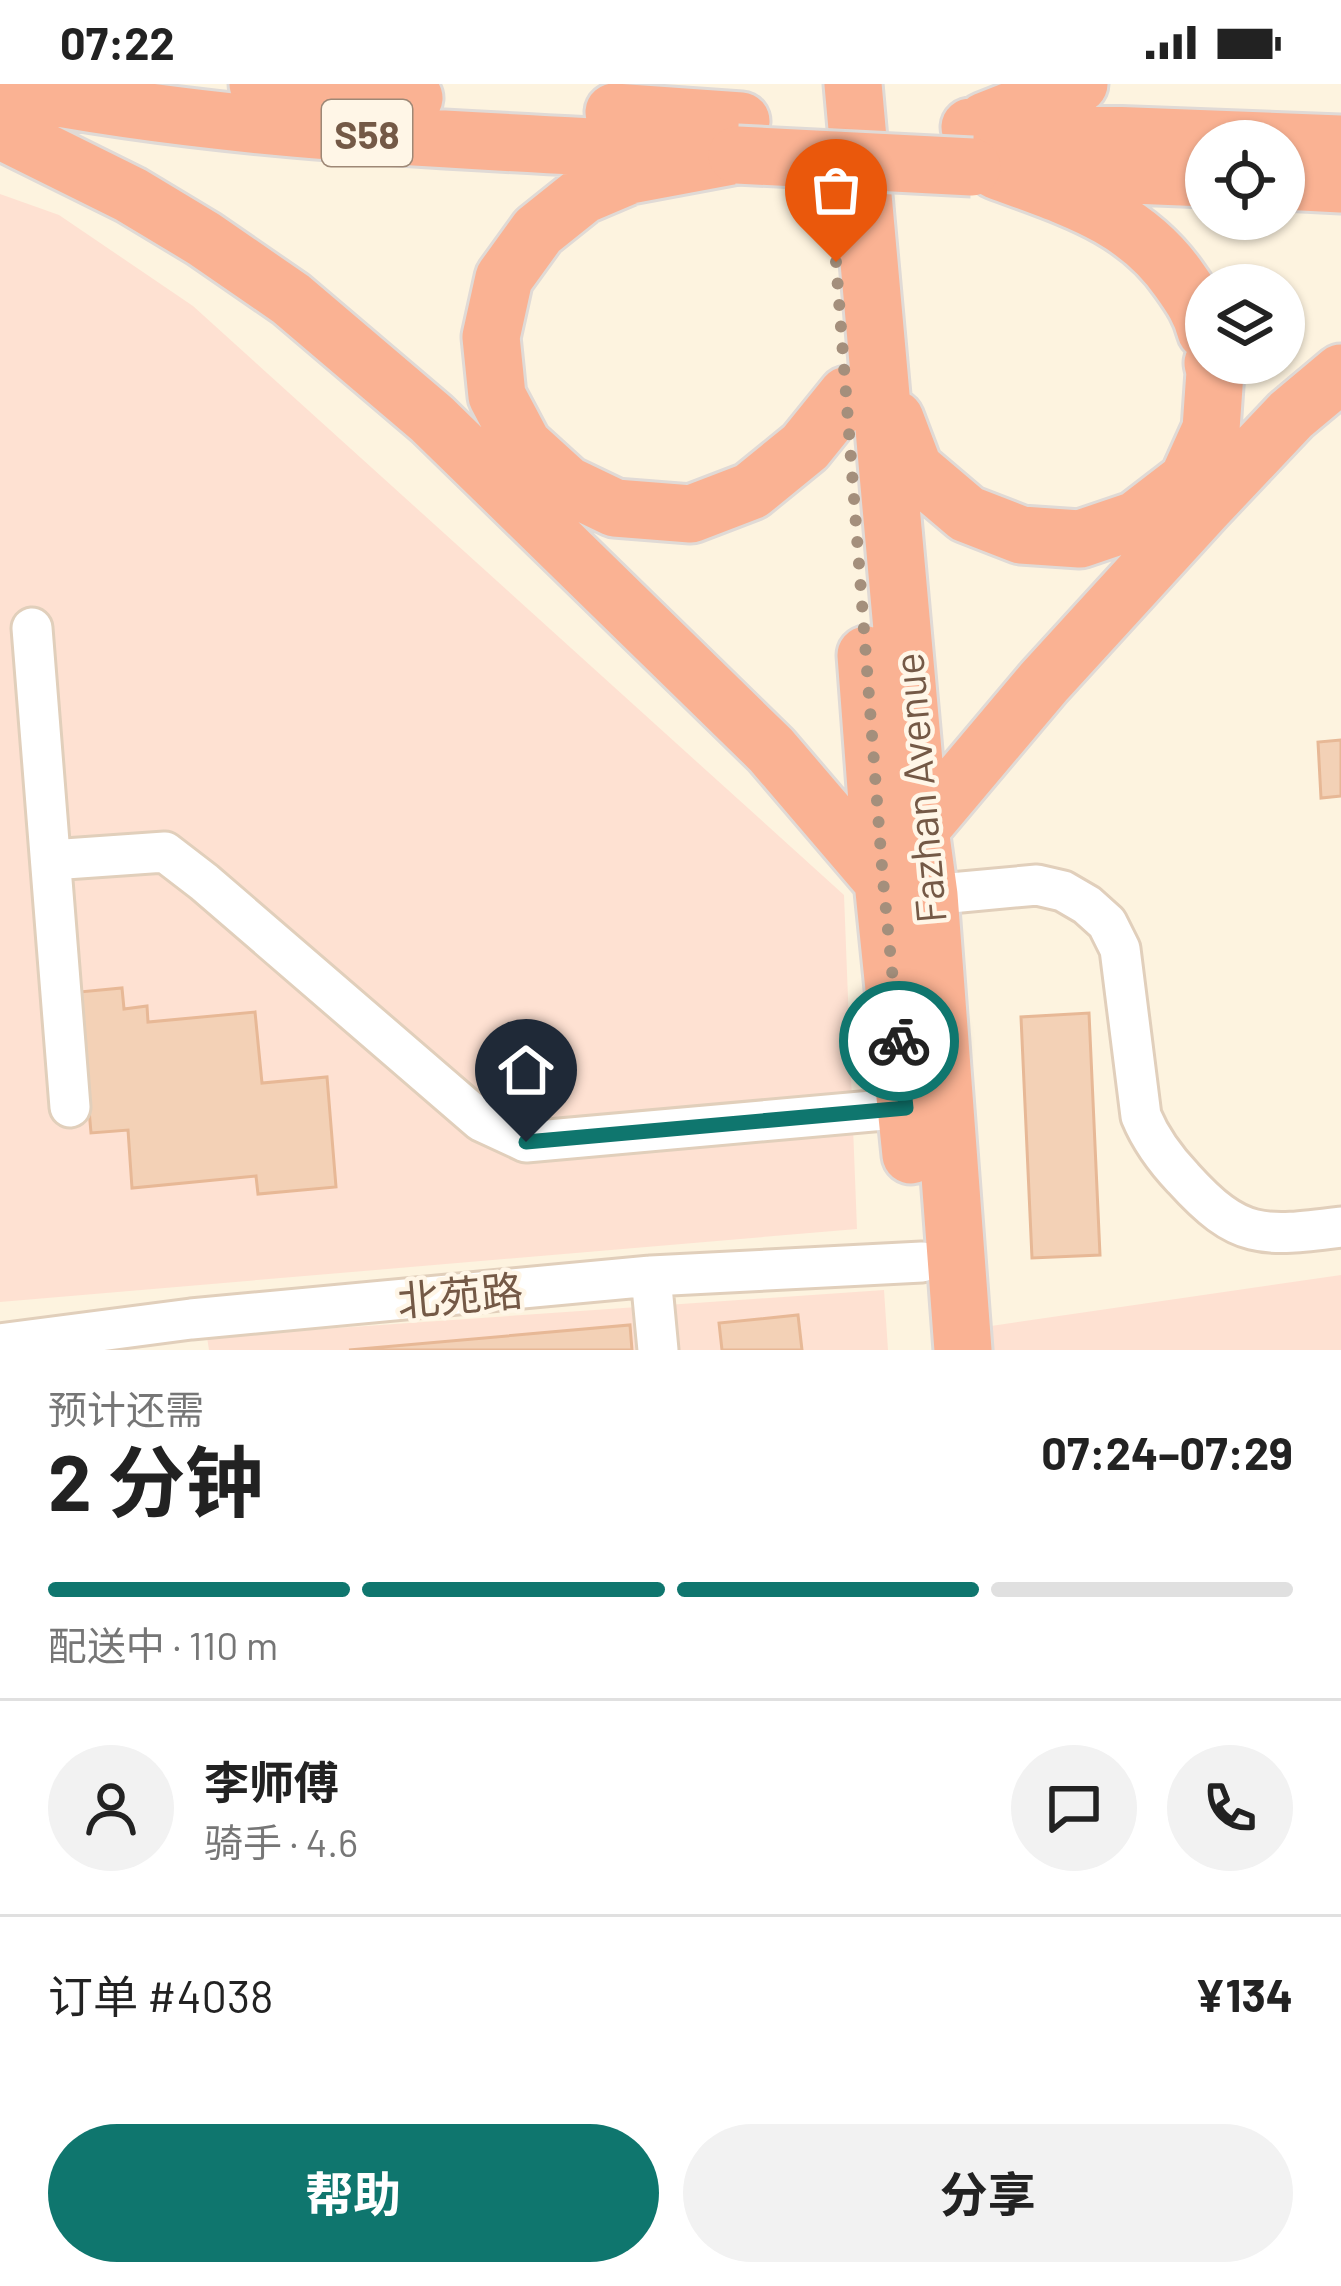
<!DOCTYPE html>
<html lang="zh">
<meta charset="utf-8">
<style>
:root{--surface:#fff;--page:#f2f2f2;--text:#222;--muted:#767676;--line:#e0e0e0;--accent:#0f766e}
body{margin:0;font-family:Barlow,"Noto Sans SC",sans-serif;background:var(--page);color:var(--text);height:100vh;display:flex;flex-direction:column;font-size:45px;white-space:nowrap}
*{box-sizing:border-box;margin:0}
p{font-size:39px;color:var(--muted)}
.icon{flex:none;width:66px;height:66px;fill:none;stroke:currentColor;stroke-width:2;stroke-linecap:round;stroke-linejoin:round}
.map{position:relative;height:1266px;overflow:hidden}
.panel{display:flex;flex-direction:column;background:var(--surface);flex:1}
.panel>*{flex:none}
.buttons{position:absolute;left:1185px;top:36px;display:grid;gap:24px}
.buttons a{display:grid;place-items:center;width:120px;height:120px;border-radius:50%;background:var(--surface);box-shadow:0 3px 9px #0004;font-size:60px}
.pin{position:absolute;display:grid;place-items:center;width:102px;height:102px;color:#fff;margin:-123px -51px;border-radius:50% 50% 50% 0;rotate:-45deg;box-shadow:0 0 12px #0007}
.pin .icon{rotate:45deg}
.courier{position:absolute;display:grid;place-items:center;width:120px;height:120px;margin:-60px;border:9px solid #0f766e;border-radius:50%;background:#fff;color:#222;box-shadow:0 3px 15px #0007}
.head em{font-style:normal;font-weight:700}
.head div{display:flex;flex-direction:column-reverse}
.head{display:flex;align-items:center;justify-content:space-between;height:204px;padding:0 48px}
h1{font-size:78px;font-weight:700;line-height:90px}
.bar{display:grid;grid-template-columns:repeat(4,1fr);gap:18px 12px;align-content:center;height:144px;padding:0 48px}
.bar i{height:15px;border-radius:9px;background:var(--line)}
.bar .on{background:var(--accent)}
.bar p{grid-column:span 4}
.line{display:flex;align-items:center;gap:30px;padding:0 48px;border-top:3px solid var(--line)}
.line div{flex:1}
.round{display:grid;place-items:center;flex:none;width:126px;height:126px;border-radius:63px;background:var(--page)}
.cta{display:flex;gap:24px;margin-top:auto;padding:24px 48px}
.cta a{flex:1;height:138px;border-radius:72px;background:var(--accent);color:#fff;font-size:48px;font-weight:700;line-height:138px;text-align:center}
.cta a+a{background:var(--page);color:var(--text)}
.status{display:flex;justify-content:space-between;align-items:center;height:84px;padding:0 60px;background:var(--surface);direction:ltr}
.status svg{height:33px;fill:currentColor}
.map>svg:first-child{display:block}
.commercial{fill:#fee1d2}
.building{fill:#f3d1b6;stroke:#e7b896;stroke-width:3}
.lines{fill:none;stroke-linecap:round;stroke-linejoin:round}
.minor-casing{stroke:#e1cfbb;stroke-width:45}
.highway-casing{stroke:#e0dad6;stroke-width:63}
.minor{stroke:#fff;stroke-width:39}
.highway{stroke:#fab293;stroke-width:57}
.highway-bridge-casing{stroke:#e0dad6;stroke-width:63;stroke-linecap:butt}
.highway-bridge{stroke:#fab293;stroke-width:57}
.done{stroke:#a48f7c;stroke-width:12;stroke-dasharray:0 21.6}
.route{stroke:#0f766e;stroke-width:15}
.labels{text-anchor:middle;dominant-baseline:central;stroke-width:9;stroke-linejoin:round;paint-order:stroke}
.shield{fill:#fff6e7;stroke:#9e8876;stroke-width:3}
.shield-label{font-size:39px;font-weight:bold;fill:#745946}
.street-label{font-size:42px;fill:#745946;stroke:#fff6e7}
</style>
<div class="status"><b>07:22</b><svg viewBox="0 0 49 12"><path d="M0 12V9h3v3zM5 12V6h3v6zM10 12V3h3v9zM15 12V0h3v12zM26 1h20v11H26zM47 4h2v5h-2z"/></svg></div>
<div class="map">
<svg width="1341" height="1266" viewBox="0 0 1341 1266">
<rect width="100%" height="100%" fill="#fdf3df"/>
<path class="commercial" d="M0,110L59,131L193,222L844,811L857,1145L0,1218Z
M1341,1191V1266H993L991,1242Z
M884,1206L888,1266H209L207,1253Z"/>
<path class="building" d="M1341,656V712L1321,714L1318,658Z
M122,904L124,925L147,922L148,938L255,928L262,999L327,993L336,1103L258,1110L256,1092L132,1104L128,1046L91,1049L79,908Z
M1089,929L1100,1171L1032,1174L1021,933Z
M798,1231L802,1266H722L719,1239Z
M630,1241L632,1266H349Z"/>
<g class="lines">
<defs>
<path id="minor" d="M32,544L70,1023
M51,776L165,768L204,798L481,1037L526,1058L906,1024
M929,811L1037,801L1063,807L1087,821L1107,839L1120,865L1141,1032C1151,1056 1165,1075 1183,1094C1239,1156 1262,1153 1341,1143
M651,1192L658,1266
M0,1260L191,1235L651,1192L922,1178"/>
<path id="highway" d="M258,0L414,14
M853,0L920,745L929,811L963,1266
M0,3C220,48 446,55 670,67
M614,28L741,37
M985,37L1079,0
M970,43L1082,50L1341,60
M0,46L131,111L204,155L291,215L432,335L771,666L883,797
M737,71L630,91L583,111L538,147L504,194L491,253L497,312L523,361L567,401L615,424L691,430L751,407L805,363L847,311
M996,86C1067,113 1135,131 1180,197C1192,214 1201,227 1206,247
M1060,88L1206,94
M1284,97L1341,100
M895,335L914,385L967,430L1021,451L1080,455L1136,436L1188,396L1211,345L1215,288L1213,279
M866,571L883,797L911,1071
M920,745L1044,598L1204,423L1291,331L1341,289"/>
</defs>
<use href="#minor" class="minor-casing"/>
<use href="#highway" class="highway-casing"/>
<use href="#minor" class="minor"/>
<use href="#highway" class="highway"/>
<defs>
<path id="highway-bridge" d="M737,71L972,83"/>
</defs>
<use href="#highway-bridge" class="highway-bridge-casing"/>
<use href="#highway-bridge" class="highway-bridge"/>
</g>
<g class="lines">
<path class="done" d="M836,178L883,796L899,957"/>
<path class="route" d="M526,1058L906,1024L899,957"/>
</g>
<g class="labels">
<rect class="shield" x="322" y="16" width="90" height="66" rx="9"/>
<g class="shield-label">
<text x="367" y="49">S58</text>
</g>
<g class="street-label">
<text transform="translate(918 704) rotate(-95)">Fazhan Avenue</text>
<text transform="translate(460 1210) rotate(-5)">北苑路</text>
</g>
</g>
</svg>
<div class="buttons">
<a><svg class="icon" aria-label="locate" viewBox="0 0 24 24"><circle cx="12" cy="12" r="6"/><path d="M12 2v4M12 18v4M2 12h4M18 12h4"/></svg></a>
<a><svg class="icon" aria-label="layers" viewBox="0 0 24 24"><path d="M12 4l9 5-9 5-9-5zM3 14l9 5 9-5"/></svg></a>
</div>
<div class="pin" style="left:836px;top:178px;background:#ea580c"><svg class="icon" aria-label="bag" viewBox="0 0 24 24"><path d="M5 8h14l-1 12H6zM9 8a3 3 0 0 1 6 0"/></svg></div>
<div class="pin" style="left:526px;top:1058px;background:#1f2937"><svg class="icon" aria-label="home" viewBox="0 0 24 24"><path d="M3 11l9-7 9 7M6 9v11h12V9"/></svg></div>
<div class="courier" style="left:899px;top:957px"><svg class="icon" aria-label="bike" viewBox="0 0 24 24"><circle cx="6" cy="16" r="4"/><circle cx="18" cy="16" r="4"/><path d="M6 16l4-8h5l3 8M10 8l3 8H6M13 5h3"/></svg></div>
</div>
<section class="panel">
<div class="head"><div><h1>2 分钟</h1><p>预计还需</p></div><em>07:24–07:29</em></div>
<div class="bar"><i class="on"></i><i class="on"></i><i class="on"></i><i></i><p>配送中 · 110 m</p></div>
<div class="line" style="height:216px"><a class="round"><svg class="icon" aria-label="person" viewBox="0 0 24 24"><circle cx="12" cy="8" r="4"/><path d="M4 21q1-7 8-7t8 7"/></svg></a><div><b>李师傅</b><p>骑手 · 4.6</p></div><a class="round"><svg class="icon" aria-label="chat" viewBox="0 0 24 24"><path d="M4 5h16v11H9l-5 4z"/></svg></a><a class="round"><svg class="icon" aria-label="phone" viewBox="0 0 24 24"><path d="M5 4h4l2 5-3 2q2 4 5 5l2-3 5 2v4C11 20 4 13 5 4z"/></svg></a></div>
<div class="line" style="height:156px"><div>订单 #4038</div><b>¥134</b></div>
<div class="cta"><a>帮助</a><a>分享</a></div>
</section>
